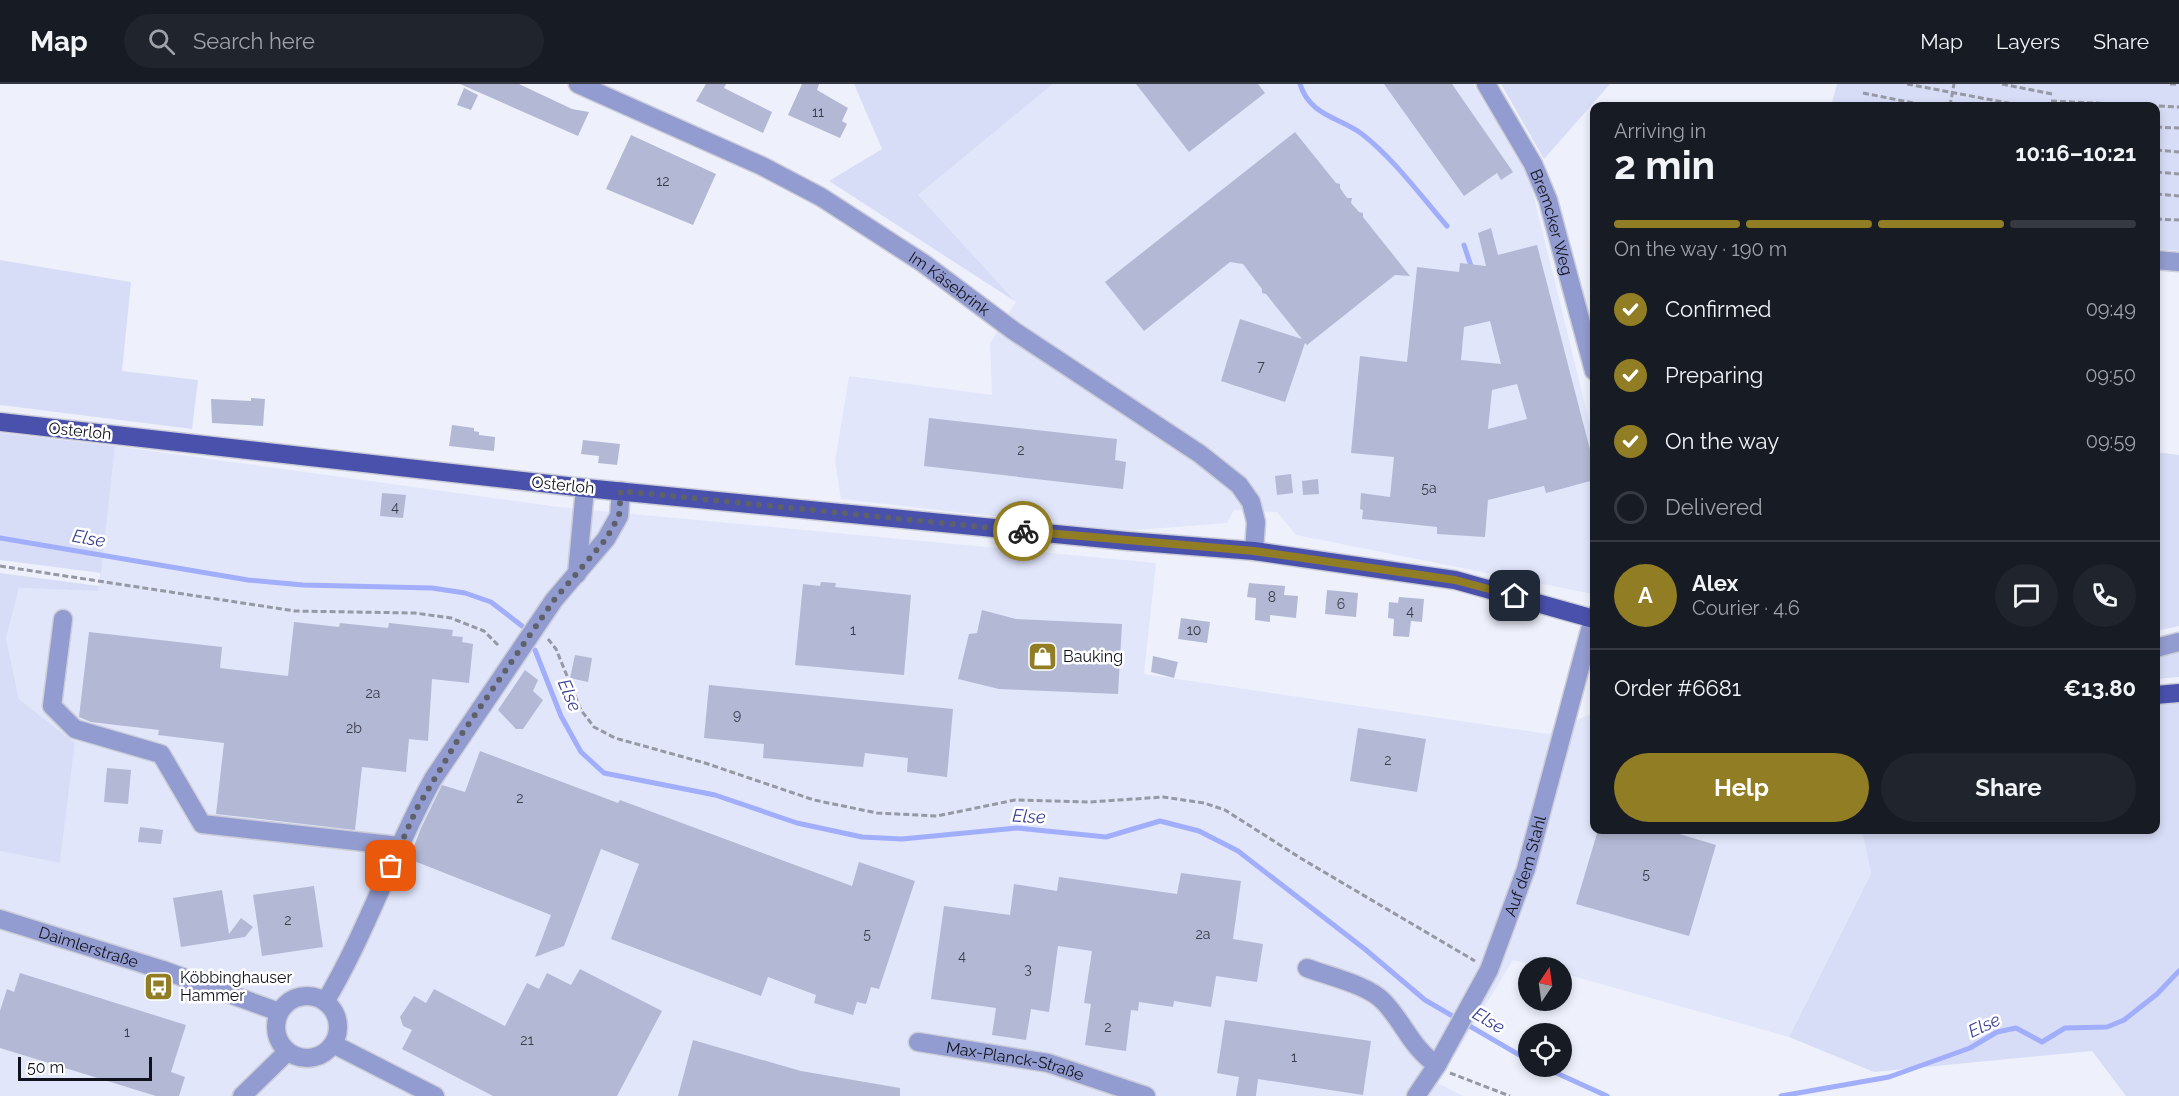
<!DOCTYPE html>
<meta charset="utf-8">
<style>
:root{--surface:#171b24;--page:#20242c;--text:#f1f3f6;--muted:#9ea1a6;--line:#363941;--accent:#917d24}
body{margin:0;font-family:Raleway,sans-serif;background:var(--page);color:var(--text);height:100vh;display:flex;flex-direction:column;font-size:22px;white-space:nowrap}
*{box-sizing:border-box;margin:0}
p{font-size:20px;color:var(--muted)}
.icon{flex:none;width:33px;height:33px;fill:none;stroke:currentColor;stroke-width:2;stroke-linecap:round;stroke-linejoin:round}
.map{position:relative;flex:1;overflow:hidden}
.side{position:absolute;left:1590px;top:18px;width:570px;height:732px;display:flex;flex-direction:column;background:var(--surface);border-radius:12px;box-shadow:0 3px 9px #0003}
.side>*{flex:none}
.needle{width:39px;rotate:13deg}
.fabs{position:absolute;left:1518px;top:873px;display:grid;gap:12px}
.fabs a{display:grid;place-items:center;width:54px;height:54px;border-radius:50%;background:var(--surface);box-shadow:0 3px 9px #0003;font-size:30px}
.scale{position:absolute;left:18px;bottom:15px;width:134px;box-sizing:border-box;padding-left:6px;border:3px solid #11131c;border-top:0;font-size:16px;line-height:21px;white-space:nowrap;color:#11131c;-webkit-text-stroke:4px #fff;paint-order:stroke}
.pin{position:absolute;display:grid;place-items:center;width:51px;height:51px;color:#fff;margin:-26px;border-radius:12px;box-shadow:0 3px 9px #0006}
.courier{position:absolute;display:grid;place-items:center;width:60px;height:60px;margin:-30px;border:4px solid #917d24;border-radius:50%;background:#fff;color:#222;box-shadow:0 2px 8px #0007}
.head em{font-style:normal;font-weight:700}
.head div{display:flex;flex-direction:column-reverse}
.head{display:flex;align-items:center;justify-content:space-between;height:102px;padding:0 24px}
h1{font-size:39px;font-weight:700;line-height:45px}
.bar{display:grid;grid-template-columns:repeat(4,1fr);gap:9px 6px;align-content:center;height:72px;padding:0 24px}
.bar i{height:8px;border-radius:4px;background:var(--line)}
.bar .on{background:var(--accent)}
.bar p{grid-column:span 4}
.line{display:flex;align-items:center;gap:15px;padding:0 24px;border-top:2px solid var(--line)}
.line div{flex:1}
.round{display:grid;place-items:center;flex:none;width:63px;height:63px;border-radius:32px;background:var(--page)}
ol{padding:0 24px;list-style:none}
li{display:flex;align-items:center;gap:18px;height:66px}
li p{margin-inline-start:auto}
li .icon{padding:6px;border-radius:50%;background:var(--accent);color:#fff;stroke-width:4}
li:last-child{color:var(--muted)}
li i{width:33px;height:33px;border:3px solid var(--line);border-radius:50%}
.cta{display:flex;gap:12px;margin-top:auto;padding:12px 24px}
.cta a{flex:1;height:69px;border-radius:36px;background:var(--accent);color:#fff;font-size:24px;font-weight:700;line-height:69px;text-align:center}
.cta a+a{background:var(--page);color:var(--text)}
header{display:flex;align-items:center;gap:36px;box-sizing:border-box;height:84px;padding:0 30px;background:var(--surface);border-bottom:2px solid var(--line)}
header strong{font-size:28px}
nav{display:flex;gap:33px;margin-inline-start:auto;font-size:21px}
.search{width:420px;height:54px;background:var(--page);display:flex;align-items:center;gap:15px;box-sizing:border-box;padding:0 21px;border-radius:33px;color:var(--muted);font-size:22px}
.map>svg:first-child{display:block}
.built{fill:#e1e6fb}
.green{fill:#d8ddf7}
.lines{fill:none;stroke-linecap:round;stroke-linejoin:round}
.stream{stroke:#a1aefb;stroke-width:5}
.building{fill:#b3b9d4;fill-rule:evenodd}
.minor-casing{stroke:#cbcdd8;stroke-width:21}
.major-casing{stroke:#cbcdd8;stroke-width:21}
.path{stroke:#9698a3;stroke-width:3;stroke-dasharray:6 3;stroke-linecap:butt}
.minor{stroke:#939cd0;stroke-width:18}
.major{stroke:#4a51ad;stroke-width:18}
.done{stroke:#5e616a;stroke-width:6;stroke-dasharray:0 10.8}
.route{stroke:#917d24;stroke-width:8}
.labels{text-anchor:middle;dominant-baseline:central;stroke-width:5;stroke-linejoin:round;paint-order:stroke}
.number-label{font-size:14px;fill:#3a3c4a}
.street-label{font-size:16px;fill:#11131c;stroke:#fff}
.poi-label{font-size:16px;fill:#11131c;stroke:#fff;text-anchor:start}
.water-label{font-size:18px;font-style:italic;fill:#3a3e95;stroke:#fff}
</style>
<header>
<strong>Map</strong>
<div class="search"><svg class="icon" aria-label="search" viewBox="0 0 24 24"><circle cx="10" cy="10" r="6"/><path d="M15 15l6 6"/></svg>Search here</div>
<nav><a>Map</a><a>Layers</a><a>Share</a></nav>
</header>
<div class="map">
<svg width="2179" height="1012" viewBox="0 0 2179 1012">
<rect width="100%" height="100%" fill="#eef1fc"/>
<path class="built" d="M1053,0H1473L1529,93L1594,357L1593,510L1296,451L1277,428L1234,426L1227,439L1125,447L841,415L835,377L849,292L992,311L990,259L1016,218L918,111Z
M115,362L559,423L1156,479L1144,590L1548,650L1594,628V746H1862L1871,790L1789,953L1562,889V884L1542,883L1513,876L1438,999L1463,1012H0V767L60,779L75,659L19,615L6,554L19,504L98,507Z"/>
<path class="green" d="M854,0H1053L918,111L1016,218L829,97L882,65Z
M1501,0H1610L1544,75Z
M1837,0H2179V167L2156,165V22H1831Z
M0,176L131,198L122,287L198,296L192,345L0,321Z
M0,349L115,362L101,489L0,476Z
M2156,368L2179,371V542L2156,547Z
M0,489L99,502L98,507L19,504L6,554L19,615L75,659L60,779L0,767Z
M2179,566V593L2156,595V574Z
M2179,618V1012H2126L2092,967L1874,988L1789,953L1871,790L1862,746H2156V619Z"/>
<g class="lines">
<path class="stream" d="M1300,0C1310,32 1339,33 1362,50C1395,76 1420,111 1447,142
M1464,161L1472,185
M0,454L248,496L303,501L432,504L465,509L491,518L522,542
M535,566L561,632L581,668L604,689L715,711L797,739L862,753L902,755L1017,744L1106,753L1160,737L1199,747L1238,767L1366,866L1425,916L1528,976
M1541,982L1607,1012
M1781,1012L1889,993L1970,964L1997,948L2016,944L2042,958L2065,944L2107,943L2124,936L2157,910L2179,887"/>
</g>
<path class="building" d="M460,0H519L572,25L589,28L578,52Z
M706,0H726L724,4L772,28L763,49L696,17Z
M802,0H819L817,6L848,24L842,37L847,40L840,54L788,31Z
M1136,0H1258L1265,9L1189,68Z
M1384,0H1452L1513,88L1501,96L1497,89L1464,112Z
M464,4L478,11L471,26L457,21Z
M1295,48L1336,99L1340,100V104L1347,114H1352L1351,119L1359,128L1363,129V133L1410,192L1395,191L1307,261L1305,259L1285,318L1221,297L1240,235L1302,255L1266,210L1262,209V205L1243,180L1230,178L1144,247L1105,198Z
M631,51L716,90L693,141L606,105Z
M1491,144L1498,171L1537,161L1594,381V396L1546,409L1544,402L1488,416L1485,453L1437,450V443L1362,435L1363,426L1360,425L1361,409L1390,413L1394,373L1351,369L1360,272L1407,278L1417,183L1459,188L1460,179L1486,182L1478,149ZM1490,237L1501,280L1461,276L1464,243ZM1517,300L1527,335L1488,345L1492,306Z
M251,314L265,315L263,342L212,339L211,315L251,317Z
M929,334L1117,355L1115,376L1126,378L1123,405L924,382Z
M452,341L474,344V347L479,348V351L495,353L494,367L449,362Z
M583,356L620,360L617,381L598,379L599,372L581,370Z
M1291,390L1293,409L1277,411L1275,392Z
M1318,395L1319,410L1303,411L1302,397Z
M382,409L406,411L403,434L380,432Z
M821,498L836,499L835,503L911,511L904,591L795,581L803,500L820,502Z
M1249,499L1285,502L1284,511L1298,512L1296,534L1270,531V538L1255,536L1256,514L1247,513Z
M1327,506L1358,509L1356,533L1325,530Z
M1399,513L1424,515L1422,538L1411,537L1409,553L1393,552L1394,535L1388,534L1389,518L1398,519Z
M982,526L1016,535L1122,540L1118,610L999,605L958,595L969,550L977,549Z
M1181,534L1210,538L1207,559L1178,555Z
M294,538L339,543L340,539L388,544L389,539L453,546L452,552L463,553L462,558L473,560L469,599L432,595L428,657L409,655L406,688L362,683L355,746L216,730L224,659L158,651L159,646L91,638L79,633L89,548L222,563L220,584L288,592Z
M575,571L592,574L588,598L570,594Z
M1153,572L1178,578L1174,594L1151,588Z
M525,586L538,596L533,607L543,616L523,645H516L498,626Z
M709,601L953,625L947,693L907,688L908,674L865,669L863,683L763,674L764,660L704,654Z
M1358,644L1426,655L1417,708L1350,697Z
M480,667L618,719L620,716L852,802L859,778L915,797L879,905L871,903L866,920L857,918L853,931L814,919L816,911L768,893L761,912L611,855L639,780L601,765L564,862L535,873L551,831L409,775L421,744L442,701L465,708Z
M107,684L131,686L128,720L104,718Z
M140,743L163,746L161,760L138,758Z
M1598,746H1666L1716,761L1689,852L1576,820Z
M1181,789L1241,797L1233,855L1263,860L1257,898L1216,892L1211,923L1174,917L1173,923L1139,918L1138,927L1131,926L1126,967L1085,961L1091,920L1084,919L1092,867L1058,862L1049,928L1031,925L1026,956L992,951L996,924L931,915L944,822L1010,831L1014,800L1057,807L1059,793L1177,810Z
M314,802L323,863L262,872L253,811Z
M222,806L229,850L241,834L253,843L245,853L181,863L173,814Z
M580,885L662,927L617,1012H493L402,965L412,946L403,942L400,933L414,912L426,919L434,905L505,942L527,899L539,905L547,889L571,901Z
M20,889L186,941L171,988L185,993L179,1012H156L0,964V927L7,905L14,908Z
M1225,936L1371,957L1363,1011L1258,995L1256,1012H1236L1239,993L1217,989Z
M693,956L801,987L900,1004V1012H678Z"/>
<g class="lines">
<defs>
<g id="minor">
<path id="s1" d="M578,0L762,82L821,113L923,179L1014,247L1200,370L1239,401L1251,418L1256,438L1254,467"/>
<path id="s2" d="M1486,0L1533,80L1548,116L1594,287"/>
<path d="M2156,176L2179,178"/>
<path d="M577,490L585,404"/>
<path d="M63,535L52,622L75,645L161,670L202,740L400,762"/>
<path d="M2156,564L2179,558"/>
<path id="s3" d="M0,835L163,886L279,928"/>
<path d="M1307,884C1328,892 1368,901 1383,917C1403,937 1412,965 1437,981"/>
<circle cx="307" cy="943" r="31"/>
<path d="M325,918C368,846 393,767 433,695L554,516L606,455L619,432L621,407"/>
<path id="s4" d="M918,958L1048,979L1146,1012"/>
<path d="M333,960L435,1012"/>
<path d="M242,1012L287,968"/>
<path id="s5" d="M1416,1012L1437,981L1489,886L1526,785L1594,531"/>
</g>
<path id="major" d="M0,338L585,404L1127,457L1254,467L1455,496L1594,535
M2156,611L2179,609"/>
</defs>
<use href="#minor" class="minor-casing"/>
<use href="#major" class="major-casing"/>
<path class="path" d="M1907,0L2024,22
M2002,0L2052,10
M2170,0H2179
M1863,9L1929,22
M2051,17L2179,23
M1950,22L1954,0
M2156,43L2179,44
M2156,66L2179,68
M2156,88L2179,90
M2156,110L2179,112
M2156,135L2179,136
M0,482L295,527L415,529L451,534L484,547L500,563
M548,555L556,565L581,626L594,643L615,654L705,679L814,716L877,729L937,732L1015,716L1090,718L1163,713L1204,719L1225,726L1302,775L1475,877
M1450,989L1510,1012"/>
<use href="#minor" class="minor"/>
<use href="#major" class="major"/>
</g>
<g class="lines">
<path class="done" d="M391,782L417,724L459,654L554,516L606,455L619,432L621,407L1023,447"/>
<path class="route" d="M1023,447L1254,467L1455,496L1515,512"/>
</g>
<defs>
<symbol id="shop-square" viewBox="-11 -11 22 22"><rect x="-9" y="-9" width="18" height="18" rx="4" fill="#917d24" stroke="#fff"/><path d="M-5-2.5h2.3a2.7 3.5 0 0 1 5.4 0H5L5.5 6h-11ZM-1.5-2.5h3a1.5 2.3 0 0 0-3 0Z" fill="#fff"/></symbol>
<symbol id="bus-square" viewBox="-11 -11 22 22"><rect x="-9" y="-9" width="18" height="18" rx="4" fill="#917d24" stroke="#fff"/><path d="M-5-6H5V4H4V6H2V4H-2V6H-4V4H-5ZM-3.5-4V0h7V-4ZM-3.5 1.2v1.5H-2V1.2ZM2 1.2v1.5H3.5V1.2Z" fill="#fff"/></symbol>
</defs>
<g fill-rule="evenodd">
<use href="#shop-square" x="1026" y="556" width="33" height="33"/>
<use href="#bus-square" x="142" y="886" width="33" height="33"/>
</g>
<g class="labels">
<g class="number-label">
<text x="818" y="28">11</text>
<text x="663" y="97">12</text>
<text x="1261" y="282">7</text>
<text x="1021" y="366">2</text>
<text x="1429" y="404">5a</text>
<text x="395" y="423">4</text>
<text x="1272" y="513">8</text>
<text x="1341" y="520">6</text>
<text x="1410" y="527">4</text>
<text x="853" y="546">1</text>
<text x="1194" y="546">10</text>
<text x="373" y="609">2a</text>
<text x="737" y="631">9</text>
<text x="354" y="644">2b</text>
<text x="1388" y="676">2</text>
<text x="520" y="714">2</text>
<text x="1646" y="790">5</text>
<text x="288" y="836">2</text>
<text x="867" y="850">5</text>
<text x="1203" y="850">2a</text>
<text x="962" y="872">4</text>
<text x="1028" y="885">3</text>
<text x="1108" y="943">2</text>
<text x="127" y="948">1</text>
<text x="527" y="956">21</text>
<text x="1294" y="973">1</text>
</g>
<g class="street-label">
<text stroke="none"><textPath href="#s2" startOffset="154">Bremcker Weg</textPath></text>
<text stroke="none"><textPath href="#s1" startOffset="423">Im Käsebrink</textPath></text>
<text transform="translate(80 347) rotate(6)">Osterloh</text>
<text transform="translate(563 401) rotate(6)">Osterloh</text>
<text stroke="none"><textPath href="#s5" startOffset="256">Auf dem Stahl</textPath></text>
<text stroke="none"><textPath href="#s3" startOffset="93">Daimlerstraße</textPath></text>
<text stroke="none"><textPath href="#s4" startOffset="99">Max-Planck-Straße</textPath></text>
</g>
<g class="poi-label">
<text x="1063" y="572">Bauking</text>
<text x="180" y="893">Köbbinghauser<tspan x="180" dy="18">Hammer</tspan></text>
</g>
<g class="water-label">
<text transform="translate(89 454) rotate(10)">Else</text>
<text transform="translate(570 611) rotate(67)">Else</text>
<text transform="translate(1029 732) rotate(3)">Else</text>
<text transform="translate(1489 936) rotate(30)">Else</text>
<text transform="translate(1984 941) rotate(-25)">Else</text>
</g>
</g>
</svg>
<div class="fabs">
<a><svg class="needle" viewBox="-14 -14 28 28"><path d="M0-13l5 13h-10z" fill="#e53935"/><path d="M0 13l5-13h-10z" fill="#9ea1a6"/></svg></a>
<a><svg class="icon" aria-label="locate" viewBox="0 0 24 24"><circle cx="12" cy="12" r="6"/><path d="M12 2v4M12 18v4M2 12h4M18 12h4"/></svg></a>
</div>
<div class="scale">50 m</div>
<div class="pin" style="left:391px;top:782px;background:#ea580c"><svg class="icon" aria-label="bag" viewBox="0 0 24 24"><path d="M5 8h14l-1 12H6zM9 8a3 3 0 0 1 6 0"/></svg></div>
<div class="pin" style="left:1515px;top:512px;background:#1f2937"><svg class="icon" aria-label="home" viewBox="0 0 24 24"><path d="M3 11l9-7 9 7M6 9v11h12V9"/></svg></div>
<div class="courier" style="left:1023px;top:447px"><svg class="icon" aria-label="bike" viewBox="0 0 24 24"><circle cx="6" cy="16" r="4"/><circle cx="18" cy="16" r="4"/><path d="M6 16l4-8h5l3 8M10 8l3 8H6M13 5h3"/></svg></div>
<section class="side">
<div class="head"><div><h1>2 min</h1><p>Arriving in</p></div><em>10:16–10:21</em></div>
<div class="bar"><i class="on"></i><i class="on"></i><i class="on"></i><i></i><p>On the way · 190 m</p></div>
<ol>
<li><svg class="icon" aria-label="check" viewBox="0 0 24 24"><path d="M5 12l5 5 9-10"/></svg>Confirmed<p>09:49</p></li>
<li><svg class="icon" aria-label="check" viewBox="0 0 24 24"><path d="M5 12l5 5 9-10"/></svg>Preparing<p>09:50</p></li>
<li><svg class="icon" aria-label="check" viewBox="0 0 24 24"><path d="M5 12l5 5 9-10"/></svg>On the way<p>09:59</p></li>
<li><i></i>Delivered</li>
</ol>
<div class="line" style="height:108px"><b class="round" style="background:var(--accent);color:#fff">A</b><div><b>Alex</b><p>Courier · 4.6</p></div><a class="round"><svg class="icon" aria-label="chat" viewBox="0 0 24 24"><path d="M4 5h16v11H9l-5 4z"/></svg></a><a class="round"><svg class="icon" aria-label="phone" viewBox="0 0 24 24"><path d="M5 4h4l2 5-3 2q2 4 5 5l2-3 5 2v4C11 20 4 13 5 4z"/></svg></a></div>
<div class="line" style="height:78px"><div>Order #6681</div><b>€13.80</b></div>
<div class="cta"><a>Help</a><a>Share</a></div>
</section>
</div>
